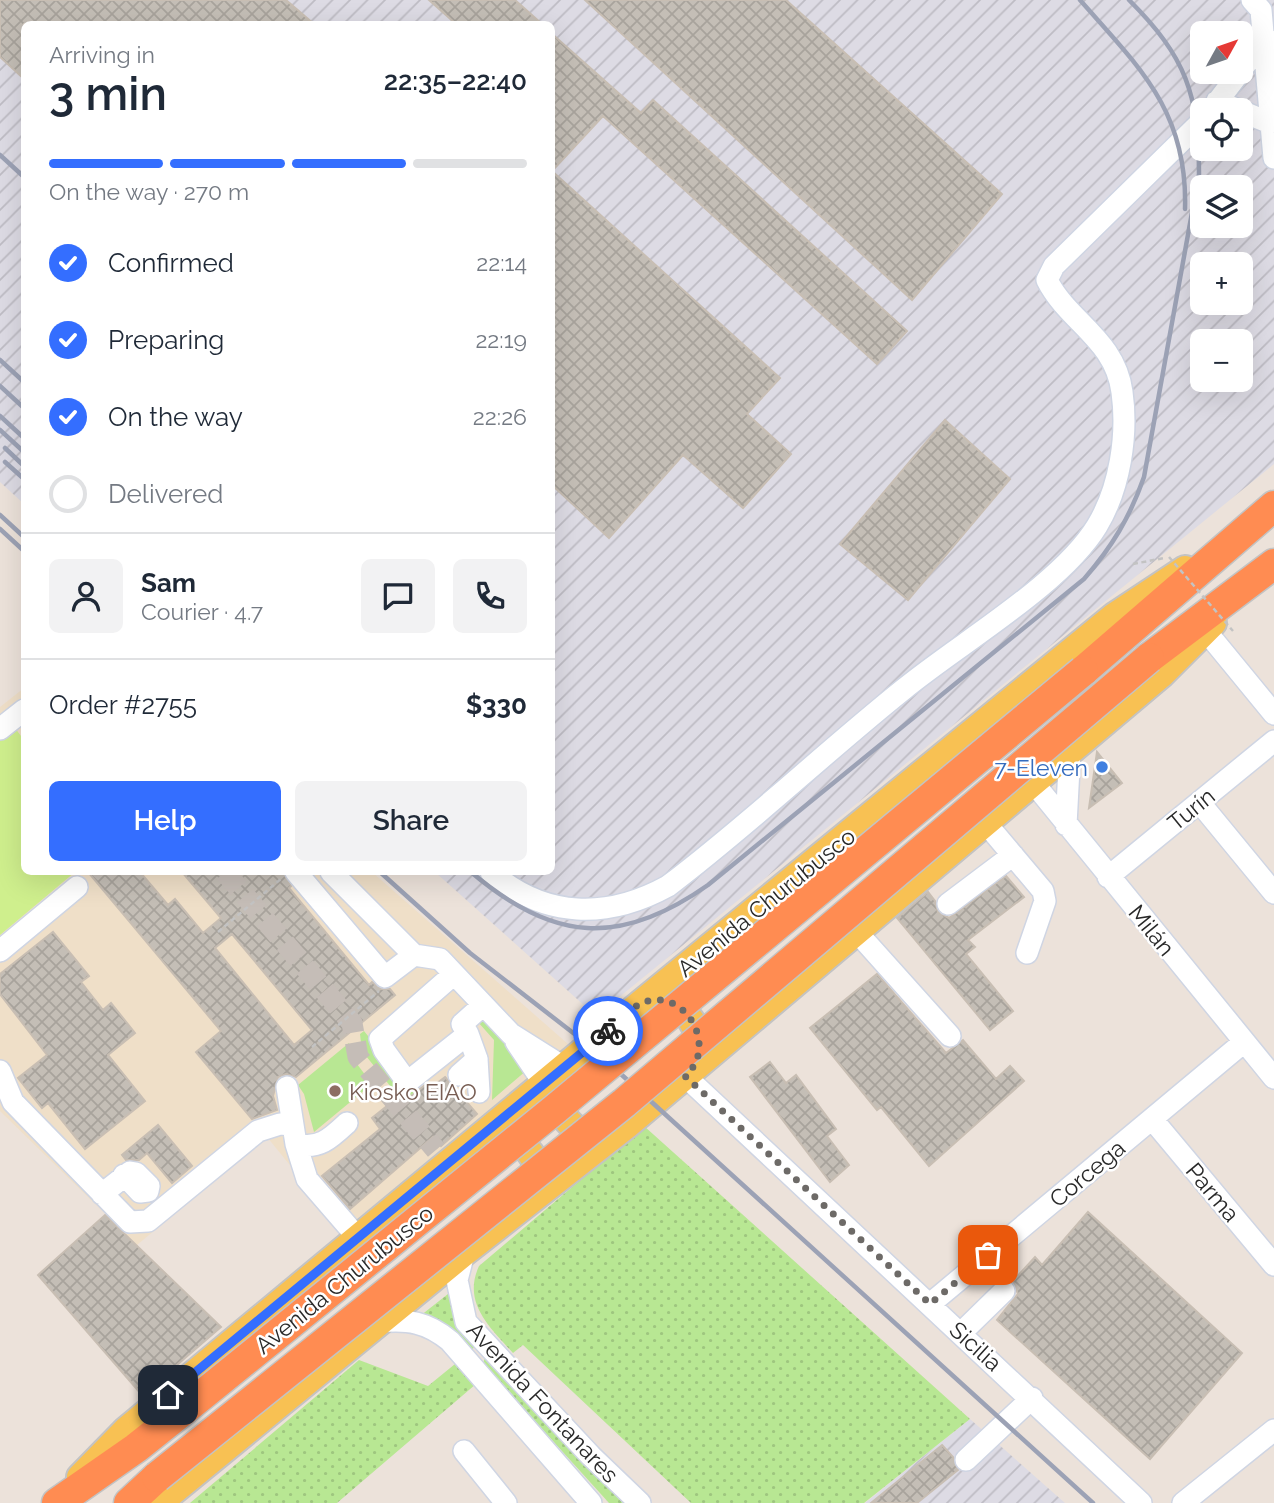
<!DOCTYPE html>
<meta charset="utf-8">
<style>
:root{--surface:#fff;--page:#f2f2f3;--text:#1f2937;--muted:#747a83;--line:#e0e1e3;--accent:#346eff}
body{margin:0;font-family:Raleway,sans-serif;background:var(--page);color:var(--text);height:100vh;display:flex;flex-direction:column;font-size:26px;white-space:nowrap}
*{box-sizing:border-box;margin:0}
p{font-size:23px;color:var(--muted)}
.icon{flex:none;width:38px;height:38px;fill:none;stroke:currentColor;stroke-width:2;stroke-linecap:round;stroke-linejoin:round}
.map{position:relative;flex:1;overflow:hidden}
.details{position:absolute;left:21px;top:21px;width:534px;height:854px;display:flex;flex-direction:column;background:var(--surface);border-radius:10px;box-shadow:0 7px 28px #0002}
.details>*{flex:none}
.needle{width:46px;rotate:50deg}
.fabs{position:absolute;left:1190px;top:21px;display:grid;gap:14px}
.fabs a{display:grid;place-items:center;width:63px;height:63px;border-radius:10px;background:var(--surface);box-shadow:0 7px 28px #0002;font-size:35px}
.pin{position:absolute;display:grid;place-items:center;width:60px;height:60px;color:#fff;margin:-30px;border-radius:14px;box-shadow:0 4px 10px #0006}
.courier{position:absolute;display:grid;place-items:center;width:70px;height:70px;margin:-35px;border:5px solid #346eff;border-radius:50%;background:#fff;color:#222;box-shadow:0 2px 9px #0007}
.headline em{font-style:normal;font-weight:600}
.headline div{display:flex;flex-direction:column-reverse}
.headline{display:flex;align-items:center;justify-content:space-between;height:119px;padding:0 28px}
h1{font-size:46px;font-weight:600;line-height:52px}
.bar{display:grid;grid-template-columns:repeat(4,1fr);gap:10px 7px;align-content:center;height:84px;padding:0 28px}
.bar i{height:9px;border-radius:5px;background:var(--line)}
.bar .current{background:var(--accent)}
.bar p{grid-column:span 4}
.line{display:flex;align-items:center;gap:18px;padding:0 28px;border-top:2px solid var(--line)}
.line div{flex:1}
.round{display:grid;place-items:center;flex:none;width:74px;height:74px;border-radius:10px;background:var(--page)}
ol{padding:0 28px;list-style:none}
li{display:flex;align-items:center;gap:21px;height:77px}
li p{margin-inline-start:auto}
li .icon{padding:7px;border-radius:50%;background:var(--accent);color:#fff;stroke-width:4}
li:last-child{color:var(--muted)}
li i{width:38px;height:38px;border:4px solid var(--line);border-radius:50%}
.button{display:flex;gap:14px;margin-top:auto;padding:14px 28px}
.button a{flex:1;height:80px;border-radius:10px;background:var(--accent);color:#fff;font-size:28px;font-weight:600;line-height:80px;text-align:center}
.button a+a{background:var(--page);color:var(--text)}
.map>svg:first-child{display:block}
.industrial{fill:url(#industrial-furrows);fill-rule:evenodd}
.education{fill:#efdfc8}
.grass{fill:url(#grass-dots)}
.park{fill:#b8e793}
.pitch{fill:#cfef8d}
.building{fill:url(#building-cross-hatch);stroke:#c8beb3;stroke-width:2;fill-rule:evenodd}
.lines{fill:none;stroke-linecap:round;stroke-linejoin:round}
.minor-tunnel{stroke:#c5bdb7;stroke-width:21;stroke-dasharray:21 10;stroke-linecap:butt}
.minor-casing{stroke:#cfd5e3;stroke-width:24}
.major-casing{stroke:#c3c3c3;stroke-width:30}
.highway-casing{stroke:#c3c3c3;stroke-width:33}
.path{stroke:#c3c3c3;stroke-width:2.5;stroke-dasharray:5 3.5;stroke-linecap:butt}
.minor{stroke:#fff;stroke-width:21}
.major{stroke:#f8c153;stroke-width:26}
.highway{stroke:#ff8c52;stroke-width:30}
.rail{stroke:#9ca2b5;stroke-width:4.5}
.highway-bridge-casing{stroke:#c3c3c3;stroke-width:33;stroke-linecap:butt}
.path-bridge{stroke:#c3c3c3;stroke-width:2.5;stroke-dasharray:5 3.5;stroke-linecap:butt}
.highway-bridge{stroke:#ff8c52;stroke-width:30}
.done{stroke:#6d6a67;stroke-width:7;stroke-dasharray:0 12.6}
.route{stroke:#346eff;stroke-width:9}
.shop-dot{fill:#3f7fe0;stroke:#fff;stroke-width:2.5}
.education-dot{fill:#8d6e63;stroke:#fff;stroke-width:2.5}
.labels{text-anchor:middle;dominant-baseline:central;stroke-width:5;stroke-linejoin:round;paint-order:stroke}
.shop-label{font-size:23px;fill:#366cbe;stroke:#fff;text-anchor:end}
.street-label{font-size:23px;fill:#292929;stroke:#fff}
.education-label{font-size:23px;fill:#785e54;stroke:#fff;text-anchor:start}
</style>
<div class="map">
<svg width="1274" height="1503" viewBox="0 0 1274 1503">
<defs>
<pattern id="industrial-furrows" width="10" height="10" patternUnits="userSpaceOnUse" patternTransform="scale(1.75)"><rect width="10" height="10" fill="#dddbe4"/><path d="M-1 1l2-2M0 10L10 0M9 11l2-2" fill="none" stroke="#bebcc4"/></pattern>
<pattern id="grass-dots" width="8" height="8" patternUnits="userSpaceOnUse" patternTransform="scale(1.75)"><rect width="8" height="8" fill="#b8e793"/><path d="M2 2h.1M6 6h.1" fill="none" stroke="#9ec67f" stroke-width="1.8" stroke-linecap="round"/></pattern>
<pattern id="building-cross-hatch" width="8" height="8" patternUnits="userSpaceOnUse" patternTransform="scale(1.75)"><rect width="8" height="8" fill="#c4beb6"/><path d="M0 0l8 8M0 8l8-8" fill="none" stroke="#a8a39c"/></pattern>
</defs>
<rect width="100%" height="100%" fill="#ece2da"/>
<path class="industrial" d="M0,0H1274V464L596,1016L435,872H551V24H24V504L0,482ZM1202,33H1241V72H1202ZM1202,110H1241V149H1202ZM1202,187H1241V226H1202ZM1202,264H1241V303H1202ZM1202,341H1241V380H1202Z
M970,1419L1065,1503H865Z"/>
<path class="education" d="M24,688V872H372L568,1044L346,1234L267,1137L137,1245L0,1111V707Z"/>
<path class="grass" d="M644,1126L970,1419L864,1503H691L523,1345L513,1353C490,1327 462,1303 479,1266Z
M453,1290L476,1346L471,1350L420,1316Z
M485,1357L633,1503H609L483,1364Z
M359,1360L428,1386L455,1364L476,1384L337,1503H190Z"/>
<path class="park" d="M484,1017L527,1070L492,1100L494,1040L478,1022Z
M364,1031L414,1093L403,1102L362,1051L360,1034Z
M349,1043L354,1060L372,1084L314,1132L304,1094L298,1085Z"/>
<path class="pitch" d="M15,728L24,740V872H75L0,935V740Z"/>
<path class="building" d="M0,0H286L314,24H24V79L0,57Z
M429,0H515L542,24H456Z
M585,0H786L1002,194L912,300Z
M551,33L641,113L653,100L907,331L877,364L603,116L552,171L780,378L747,414L791,454L743,508L683,455L609,538L551,484Z
M945,420L1010,479L908,600L840,544Z
M1097,752L1122,783L1089,808Z
M88,872H140L168,905L175,899L203,933L221,918L182,872H283L291,886L289,888L369,985L372,982L381,989H390L395,995L296,1077L286,1074L278,1077L273,1096L277,1110L252,1119L196,1052L221,1031ZM232,934L312,1030L294,1045L215,948Z
M1006,876L1024,897L968,940L975,947L966,954L1013,1011L990,1030L897,918L928,892L935,901L938,912L949,918Z
M53,932L89,976L81,982L103,1010L111,1003L135,1033L108,1055L145,1101L85,1149L48,1103L42,1108L18,1078L47,1055L0,994V974Z
M877,974L946,1053L963,1040L996,1079L1010,1066L1024,1081L929,1166L881,1107L877,1110L810,1028Z
M770,1062L786,1083L796,1075L836,1129L827,1136L849,1165L830,1182L750,1077Z
M445,1077L477,1114L441,1146L433,1137L350,1209L322,1176L380,1129L372,1118L392,1102L396,1108L425,1085L429,1089Z
M158,1125L192,1166L172,1183L147,1153L139,1160H126L122,1155Z
M1088,1212L1242,1353L1150,1459L997,1320L1018,1294L1013,1281L1035,1257L1042,1265Z
M105,1215L221,1327L142,1395L38,1275Z
M942,1445L953,1457L958,1470L917,1503H871Z"/>
<g class="lines">
<path class="minor-tunnel" d="M225,872L352,1023L358,1057L436,1150"/>
<defs>
<path id="minor" d="M1252,0L1261,10L1274,158
M1241,70L1266,38
M1217,101L1270,123
M1211,110L1240,72
M1205,630L1274,714
M0,729L24,710
M1032,781L1274,1078
M1200,803L1274,893
M984,821L1043,891L1045,901L1027,953
M1066,825L1070,749
M296,872L385,977L414,955
M331,872L414,955L440,959L511,1034L565,1068
M491,872C545,919 608,919 668,886C750,824 824,753 904,689C960,643 1061,585 1097,526C1120,488 1128,435 1122,392C1115,339 1068,322 1047,280L1054,266L1202,121
M1108,877L1274,741
M948,904L1013,855
M855,930L950,1036
M0,951L77,887
M454,974L380,1039L384,1050L405,1079L410,1080L468,1034L462,1024L482,1006
M516,1042L545,1085
M477,1059L479,1092
M0,1071L13,1102L130,1222L148,1221L258,1131L280,1124L292,1125
M459,1075L477,1059L468,1034
M685,1076L1141,1503
M287,1087L296,1144L307,1179L358,1238
M1152,1119L1274,1265
M296,1144C319,1150 331,1138 347,1123
M102,1194L130,1172L136,1173L149,1186L148,1191L140,1192L124,1175
M464,1253L457,1280L466,1322L591,1456L640,1503
M930,1304L1244,1042
M379,1322C408,1319 427,1322 450,1341L591,1503
M961,1333L1004,1291
M464,1451L506,1503
M966,1460L1032,1398
M1183,1503L1274,1430"/>
<path id="major" d="M658,1000C687,1005 704,1030 698,1058
M547,1089C558,1114 577,1136 603,1144
M496,1136C525,1137 545,1163 538,1191
M80,1477L126,1430L641,1003L1114,616L1185,569
M159,1503L464,1253L626,1126L1162,674L1213,623"/>
<path id="highway" d="M1149,658L1274,564
M1083,671L1274,506
M57,1503L136,1448L185,1409
M129,1503L157,1477"/>
</defs>
<use href="#minor" class="minor-casing"/>
<use href="#major" class="major-casing"/>
<use href="#highway" class="highway-casing"/>
<path class="path" d="M1133,564L1164,558
M218,932L282,878
M312,1047L379,991"/>
<use href="#minor" class="minor"/>
<use href="#major" class="major"/>
<use href="#highway" class="highway"/>
<path class="rail" d="M1080,0C1140,68 1188,112 1185,209
M0,155L24,177
M0,360L24,382
M0,386L24,408
M0,416L24,438
M0,430L24,452
M5,448L24,466
M5,462L24,479
M0,515L24,537
M0,529L24,551
M380,872L470,953L590,1046L1093,1503
M471,872C553,942 620,947 708,885L1084,579C1112,547 1130,517 1144,477L1199,174C1199,94 1186,57 1129,0"/>
<defs>
<path id="highway-bridge" d="M185,1409L554,1110L1083,671
M157,1477L624,1103L1149,658"/>
</defs>
<use href="#highway-bridge" class="highway-bridge-casing"/>
<path class="path-bridge" d="M1169,557L1233,631"/>
<use href="#highway-bridge" class="highway-bridge"/>
</g>
<g class="lines">
<path class="done" d="M608,1031C618,1022 630,1008 642,1003C684,985 720,1047 685,1076L930,1304L988,1255"/>
<path class="route" d="M168,1395L608,1031"/>
</g>
<circle class="shop-dot" cx="1102" cy="767" r="7"/>
<circle class="education-dot" cx="335" cy="1091" r="7"/>
<g class="labels">
<g class="shop-label">
<text x="1088" y="767">7-Eleven</text>
</g>
<g class="street-label">
<text transform="translate(1191 809) rotate(-39)">Turín</text>
<text transform="translate(766 902) rotate(-39)">Avenida Churubusco</text>
<text transform="translate(1152 930) rotate(51)">Milán</text>
<text transform="translate(1087 1173) rotate(-40)">Corcega</text>
<text transform="translate(1213 1192) rotate(50)">Parma</text>
<text transform="translate(344 1279) rotate(-39)">Avenida Churubusco</text>
<text transform="translate(976 1346) rotate(42)">Sicilia</text>
<text transform="translate(543 1402) rotate(47)">Avenida Fontanares</text>
</g>
<g class="education-label">
<text x="349" y="1091">Kiosko EIAO</text>
</g>
</g>
</svg>
<div class="fabs">
<a><svg class="needle" viewBox="-14 -14 28 28"><path d="M0-13l5 13h-10z" fill="#e53935"/><path d="M0 13l5-13h-10z" fill="#747a83"/></svg></a>
<a><svg class="icon" aria-label="locate" viewBox="0 0 24 24"><circle cx="12" cy="12" r="6"/><path d="M12 2v4M12 18v4M2 12h4M18 12h4"/></svg></a>
<a><svg class="icon" aria-label="layers" viewBox="0 0 24 24"><path d="M12 4l9 5-9 5-9-5zM3 14l9 5 9-5"/></svg></a>
<a>+</a>
<a>−</a>
</div>
<div class="pin" style="left:988px;top:1255px;background:#ea580c"><svg class="icon" aria-label="bag" viewBox="0 0 24 24"><path d="M5 8h14l-1 12H6zM9 8a3 3 0 0 1 6 0"/></svg></div>
<div class="pin" style="left:168px;top:1395px;background:#1f2937"><svg class="icon" aria-label="home" viewBox="0 0 24 24"><path d="M3 11l9-7 9 7M6 9v11h12V9"/></svg></div>
<div class="courier" style="left:608px;top:1031px"><svg class="icon" aria-label="bike" viewBox="0 0 24 24"><circle cx="6" cy="16" r="4"/><circle cx="18" cy="16" r="4"/><path d="M6 16l4-8h5l3 8M10 8l3 8H6M13 5h3"/></svg></div>
<section class="details">
<div class="headline"><div><h1>3 min</h1><p>Arriving in</p></div><em>22:35–22:40</em></div>
<div class="bar"><i class="current"></i><i class="current"></i><i class="current"></i><i></i><p>On the way · 270 m</p></div>
<ol>
<li><svg class="icon" aria-label="check" viewBox="0 0 24 24"><path d="M5 12l5 5 9-10"/></svg>Confirmed<p>22:14</p></li>
<li><svg class="icon" aria-label="check" viewBox="0 0 24 24"><path d="M5 12l5 5 9-10"/></svg>Preparing<p>22:19</p></li>
<li><svg class="icon" aria-label="check" viewBox="0 0 24 24"><path d="M5 12l5 5 9-10"/></svg>On the way<p>22:26</p></li>
<li><i></i>Delivered</li>
</ol>
<div class="line" style="height:126px"><a class="round"><svg class="icon" aria-label="person" viewBox="0 0 24 24"><circle cx="12" cy="8" r="4"/><path d="M4 21q1-7 8-7t8 7"/></svg></a><div><b>Sam</b><p>Courier · 4.7</p></div><a class="round"><svg class="icon" aria-label="chat" viewBox="0 0 24 24"><path d="M4 5h16v11H9l-5 4z"/></svg></a><a class="round"><svg class="icon" aria-label="phone" viewBox="0 0 24 24"><path d="M5 4h4l2 5-3 2q2 4 5 5l2-3 5 2v4C11 20 4 13 5 4z"/></svg></a></div>
<div class="line" style="height:91px"><div>Order #2755</div><b>$330</b></div>
<div class="button"><a>Help</a><a>Share</a></div>
</section>
</div>
